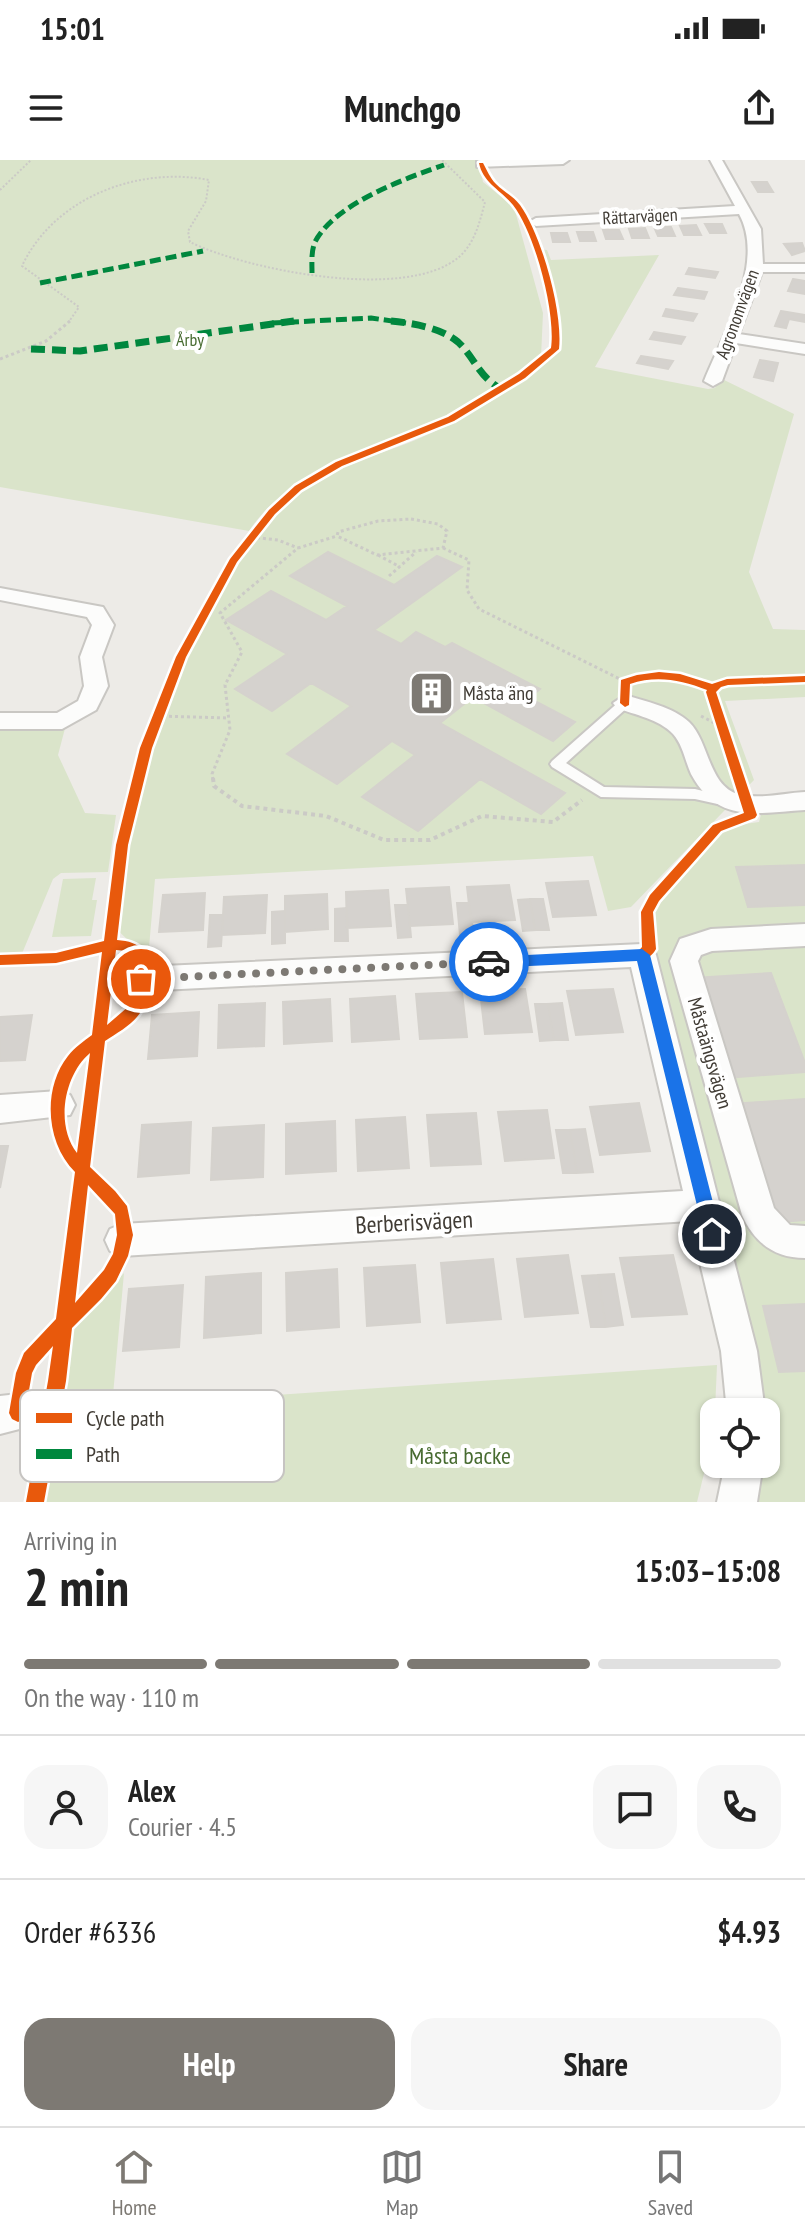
<!DOCTYPE html>
<meta charset="utf-8">
<style>
:root{--surface:#fff;--page:#f6f6f6;--text:#222;--muted:#767676;--line:#e0e0e0;--accent:#7d7973}
body{margin:0;font-family:"PT Sans Narrow",sans-serif;background:var(--page);color:var(--text);height:100vh;display:flex;flex-direction:column;font-size:30px;white-space:nowrap}
*{box-sizing:border-box;margin:0}
p{font-size:26px;color:var(--muted)}
.icon{flex:none;width:44px;height:44px;fill:none;stroke:currentColor;stroke-width:2;stroke-linecap:round;stroke-linejoin:round}
.map{position:relative;height:1342px;overflow:hidden}
.side{display:flex;flex-direction:column;background:var(--surface);flex:1}
.side>*{flex:none}
.tools{position:absolute;left:700px;top:1238px;display:grid;gap:16px}
.tools a{display:grid;place-items:center;width:80px;height:80px;border-radius:16px;background:var(--surface);box-shadow:0 2px 6px #0004;font-size:40px}
.pin{position:absolute;display:grid;place-items:center;width:68px;height:68px;color:#fff;margin:-34px;border:4px solid #fff;border-radius:50%;box-shadow:0 2px 8px #0007}
.courier{position:absolute;display:grid;place-items:center;width:80px;height:80px;margin:-40px;border:6px solid #1a73e8;border-radius:50%;background:#fff;color:#222;box-shadow:0 2px 10px #0007}
.head em{font-style:normal;font-weight:700}
.head div{display:flex;flex-direction:column-reverse}
.head{display:flex;align-items:center;justify-content:space-between;height:136px;padding:0 24px}
h1{font-size:52px;font-weight:700;line-height:60px}
.bar{display:grid;grid-template-columns:repeat(4,1fr);gap:12px 8px;align-content:center;height:96px;padding:0 24px}
.bar i{height:10px;border-radius:6px;background:var(--line)}
.bar .selected{background:var(--accent)}
.bar p{grid-column:span 4}
.line{display:flex;align-items:center;gap:20px;padding:0 24px;border-top:2px solid var(--line)}
.line div{flex:1}
.round{display:grid;place-items:center;flex:none;width:84px;height:84px;border-radius:24px;background:var(--page)}
.action{display:flex;gap:16px;margin-top:auto;padding:16px 24px}
.action a{flex:1;height:92px;border-radius:24px;background:var(--accent);color:#fff;font-size:32px;font-weight:700;line-height:92px;text-align:center}
.action a+a{background:var(--page);color:var(--text)}
.status{display:flex;justify-content:space-between;align-items:center;height:56px;padding:0 40px;background:var(--surface);direction:ltr}
.status svg{height:22px;fill:currentColor}
header{display:flex;justify-content:space-between;align-items:center;height:104px;padding:0 24px;background:var(--surface);font-size:36px;font-weight:700}
.dock{display:flex;justify-content:space-around;align-items:center;height:112px;border-top:2px solid var(--line);background:var(--surface);font-size:22px;color:var(--muted)}
.dock a{display:grid;justify-items:center;gap:4px}
.dock .selected{color:var(--accent)}
.map>svg:first-child{display:block}
.green{fill:#dae4ca}
.building{fill:#d5d2ce;stroke:#d5d2cd;stroke-width:2}
.lines{fill:none;stroke-linecap:round;stroke-linejoin:round}
.service-casing{stroke:#c9c7c3;stroke-width:4}
.minor-casing{stroke:#c9c7c3;stroke-width:4}
.path-far2{stroke:#cbcac6;stroke-width:2;stroke-dasharray:2 2;stroke-linecap:butt}
.path-far1{stroke:#cbcac6;stroke-width:3;stroke-dasharray:3 3;stroke-linecap:butt}
.path{stroke:#cbcac6;stroke-width:4;stroke-dasharray:4 4;stroke-linecap:butt}
.service{fill:#fcfcfb;fill-rule:evenodd}
.minor{fill:#fcfcfb;fill-rule:evenodd}
.quiet-far1{stroke:#00873e;stroke-width:5;stroke-dasharray:11 5;stroke-linecap:butt}
.quiet{stroke:#00873e;stroke-width:7;stroke-dasharray:14 7;stroke-linecap:butt}
.cycleway-casing{stroke:#fff;stroke-width:5}
.cycleway{fill:#e8590c;fill-rule:evenodd}
.route{fill:#1a73e8}
.done{stroke:#7d7973;stroke-width:8;stroke-dasharray:0 14.4}
.labels{text-anchor:middle;dominant-baseline:central;stroke-width:8;stroke-linejoin:round;paint-order:stroke}
.far-street-label{font-size:18px;fill:#413c35;stroke:#fff}
.far-park-label{font-size:18px;fill:#476b30;stroke:#fff}
.poi-label{font-size:20px;fill:#413c35;stroke:#fff;text-anchor:start}
.street-label{font-size:20px;fill:#413c35;stroke:#fff}
.near-street-label{font-size:24px;fill:#413c35;stroke:#fff}
.near-park-label{font-size:24px;fill:#476b30;stroke:#fff}
.key{fill:#fff;stroke:#c6c4c2;stroke-width:2}
.key-label{font-size:22px;fill:#413c35}
</style>
<div class="status"><b>15:01</b><svg viewBox="0 0 49 12"><path d="M0 12V9h3v3zM5 12V6h3v6zM10 12V3h3v9zM15 12V0h3v12zM26 1h20v11H26zM47 4h2v5h-2z"/></svg></div>
<header><svg class="icon" aria-label="menu" viewBox="0 0 24 24"><path d="M4 6h16M4 12h16M4 18h16"/></svg>Munchgo<svg class="icon" aria-label="share" viewBox="0 0 24 24"><path d="M12 15V3M7 8l5-5 5 5M5 13v7h14v-7"/></svg></header>
<div class="map">
<svg width="805" height="1342" viewBox="0 0 805 1342">
<rect width="100%" height="100%" fill="#edebe7"/>
<path class="green" d="M0,0H478L483,22L514,47L543,153L541,197C503,224 463,251 420,270C359,297 289,311 249,371L0,327Z
M534,89L547,90L551,100L659,95L595,207L708,229L715,228L720,218L794,254L749,412L773,469L805,470V537L725,541L754,620L631,747L608,751L593,696L155,719L148,799L111,764C129,623 173,465 270,356C279,345 294,333 306,325C339,304 377,296 413,281C445,268 547,217 555,183C562,154 543,116 534,89Z
M68,557L58,595L85,653L116,655L108,712L61,713L53,719L21,796H0V561Z
M805,650V1342H757L761,1304H766V1252H759L643,764L651,741L730,666L759,662L762,651Z
M96,718L92,740H97L91,776L52,777L63,719Z
M124,1113L112,1246L717,1205L714,1273L697,1342H37L64,1176Z"/>
<path class="building" d="M752,22H767L773,32H758Z
M705,64H722L726,73H710Z
M696,65L701,75H684L680,66Z
M654,67H671L675,76H658Z
M645,68L649,78H632L629,69Z
M603,70H619L623,79H606Z
M577,72H593L596,81H580Z
M551,73H567L570,82H553Z
M802,83L805,91L792,95L784,84Z
M689,108L718,112L715,118L686,114Z
M793,119L805,121V134L788,131Z
M678,128L707,132L704,139L674,135Z
M666,149L697,154L693,161L663,156Z
M781,151L805,155V162L789,159L786,168L775,166Z
M654,172L685,177L681,184L650,179Z
M641,196L673,201L668,209L637,203Z
M760,200L778,203L773,221L754,217Z
M328,392L394,425L437,396L462,407L374,470L401,484L416,472L445,487L452,483L540,529L529,538L575,562L553,581L473,537L440,563L565,633L541,654L480,619L418,671L362,637L415,595L392,581L337,624L287,594L351,546L311,523L272,551L235,529L287,494L226,460L271,431L326,460L347,446L290,416Z
M805,705V745L748,747L736,707Z
M588,721L596,755L553,757L546,723Z
M509,725L515,760L471,762L467,727Z
M449,727L453,764L410,766L406,729Z
M388,730L391,766L347,768L346,732Z
M205,733L203,770L159,772L163,735Z
M327,734L328,769L285,772V736Z
M267,735L265,773L222,775L224,737Z
M530,739L535,770L523,771L518,740Z
M530,739H543L549,770H535Z
M457,743H469L474,774L460,775Z
M395,745H408L411,777L398,778Z
M347,748L348,781H335V749Z
M285,751V783L272,784V752Z
M210,755H223L221,786L208,787Z
M771,813L805,903V912L726,918L695,818Z
M525,829L532,872L485,874L480,831Z
M613,829L623,872L576,875L567,831Z
M462,832L467,877L420,879L416,834Z
M395,836L399,879L352,882L350,839Z
M330,839L332,881L284,884L283,842Z
M265,843L264,886L218,888L219,845Z
M562,843L568,880H554L548,844Z
M535,844H548L554,880L540,881Z
M199,852L197,896L148,899L152,855Z
M32,855L25,900L0,901V857Z
M805,939V1060L768,1063L732,944Z
M639,943L650,991L600,995L590,947Z
M547,950L554,998L505,1001L498,952Z
M476,953L481,1004L431,1006L427,955Z
M405,957L409,1008L358,1011L356,960Z
M335,961L336,1011L286,1014V964Z
M191,962L189,1013L138,1017L142,965Z
M264,965L263,1017L211,1020L213,968Z
M585,969L593,1012L577,1013L570,970Z
M556,970H570L577,1013H563Z
M0,986H8L0,1028Z
M568,1095L578,1153L525,1157L517,1099Z
M673,1095L687,1154L632,1157L620,1098Z
M493,1099L501,1159L447,1163L441,1103Z
M415,1105L420,1162L367,1166L364,1108Z
M337,1109L339,1167L287,1171L286,1113Z
M261,1113V1173L204,1178L206,1117Z
M614,1114L623,1165L606,1167L598,1115Z
M598,1115L606,1167H591L582,1116Z
M183,1125L179,1187L123,1191L129,1129Z
M805,1144V1211L779,1212L763,1146Z"/>
<g class="lines">
<defs>
<path id="service" d="M625,539L629,540L631,543L629,546L566,603L604,627L695,629L727,637L729,640L727,643L722,645L695,639L601,637L552,607L550,604L552,601L621,540Z"/>
<path id="minor" d="M481,0H569L563,4L477,7V1Z
M710,0H722L761,69L763,104H805V112H762L739,174L805,184V194L736,183L722,221L713,226L704,221C723,174 766,103 739,54L536,66L529,62L536,58L735,46Z
M0,428L103,447L114,465L102,497L108,526L96,550L62,569H0V553H57L78,541L84,526L80,497L92,465L87,457L0,440Z
M625,535C645,541 673,547 689,562C710,582 708,629 742,635C762,639 785,633 805,632V650C756,653 718,664 691,614C685,601 683,585 673,574C659,559 635,555 617,548L613,543Z
M805,764V786L712,791L701,795L698,801L774,1048L790,1065L805,1066V1098C774,1098 754,1082 742,1055L670,801L680,779L711,769Z
M642,784L652,787L656,795L757,1191L765,1252H727L721,1191L690,1061L122,1096L110,1091L105,1080L110,1069L122,1064L683,1031L631,807L141,831L131,827L127,819L131,811L141,807Z
M59,931L70,935L75,945L70,955L0,963V935Z
M18,1234L31,1240L37,1253L31,1266L0,1274V1236Z
M725,1304H763L757,1342H717Z"/>
</defs>
<use href="#service" class="service-casing"/>
<use href="#minor" class="minor-casing"/>
<path class="path-far2" d="M0,30L31,0
M68,163L79,147L22,106C54,38 137,6 209,20L206,41L188,71L190,82C247,110 406,142 459,97C475,83 480,61 485,42L442,0"/>
<path class="path-far1" d="M0,199L46,181L70,161
M411,359L438,364L447,371L443,388L377,395L337,376L338,372L378,361Z
M251,377L278,380L298,388
M443,388L469,400L467,430L479,449L628,523
M378,395L400,407
M389,416L416,392
M157,556L229,558
M701,556L720,566
M213,620L212,614L230,570L225,525L242,492L220,453L298,388L337,376"/>
<path class="path" d="M213,618L214,626L242,646L326,656L384,680H430L482,656L553,662L582,640"/>
<use href="#service" class="service"/>
<use href="#minor" class="minor"/>
<path class="quiet-far1" d="M312,113C312,103 311,91 315,82C334,44 406,18 444,5
M40,123L203,91
M272,163L371,158L406,163"/>
<path class="quiet" d="M391,161C412,163 442,168 458,182C476,199 477,215 501,229
M31,189L80,191L294,161"/>
<defs>
<path id="cycleway" d="M479,3H483C487,10 490,18 496,24C504,32 513,36 520,45C542,76 563,152 559,189L525,218L454,261L342,306L301,330L275,354L237,402L186,497L152,588L128,685L117,780C149,782 152,801 147,829C145,837 144,847 140,853C132,865 117,873 105,881L90,1007L115,1031L127,1046L133,1075L128,1096L116,1121L101,1139L72,1168L66,1221L44,1342H26L48,1221L53,1186L36,1205L32,1213L24,1259L18,1262L12,1259L9,1253L16,1213L24,1193L56,1159L75,1012C46,983 42,929 68,896C75,887 84,881 92,875L102,792L56,803L0,805V795L56,793L104,781L116,685L140,588L176,497L230,399L269,350L295,326L336,302L448,257L519,214L551,188C556,153 535,73 513,45C501,30 483,23 479,3ZM116,790L126,791L134,797L135,818L129,846L107,865ZM90,893L77,993C55,965 64,915 90,893ZM88,1025L115,1054L117,1075L113,1094L104,1110L75,1143Z
M659,512L680,514L712,524L727,519L805,516V522L728,525L721,527L716,532L757,655L755,658L721,671L659,741L653,752L656,789C652,796 645,801 637,799L635,795L642,787L641,752L650,735L713,665L744,653L706,532L707,530C681,520 657,515 630,524L629,545L625,547L620,543L621,520L637,515Z"/>
</defs>
<use href="#cycleway" class="cycleway-casing"/>
<use href="#cycleway" class="cycleway"/>
</g>
<path class="route" d="M642,789L650,795L721,1074L712,1082L704,1074L637,801L489,808L482,802L489,797Z"/>
<g class="lines">
<path class="done" d="M141,819L489,802"/>
</g>
<defs>
<symbol id="building-square" viewBox="-11 -11 22 22"><rect x="-9" y="-9" width="18" height="18" rx="4" fill="#7d7973" stroke="#fff"/><path d="M-4-6H4V6H1V3H-1V6H-4ZM-2.5-4.3h1.7v1.8h-1.7ZM.8-4.3h1.7v1.8H.8ZM-2.5-1h1.7V.8h-1.7ZM.8-1h1.7V.8H.8Z" fill="#fff"/></symbol>
</defs>
<g fill-rule="evenodd">
<use href="#building-square" x="406" y="508" width="51" height="51"/>
</g>
<g class="labels">
<g class="far-street-label">
<text transform="translate(640 56) rotate(-3)">Rättarvägen</text>
<text transform="translate(737 154) rotate(-70)">Agronomvägen</text>
</g>
<g class="far-park-label">
<text x="190" y="179">Årby</text>
</g>
<g class="poi-label">
<text x="463" y="533">Måsta äng</text>
</g>
<g class="street-label">
<text transform="translate(710 893) rotate(74)">Måstaängsvägen</text>
</g>
<g class="near-street-label">
<text transform="translate(414 1062) rotate(-3)">Berberisvägen</text>
</g>
<g class="near-park-label">
<text x="460" y="1295">Måsta backe</text>
</g>
</g>
<rect x="20" y="1230" width="264" height="92" rx="12" class="key"/>
<rect x="36" y="1253" width="36" height="10" fill="#e8590c"/>
<rect x="36" y="1289" width="36" height="10" fill="#00873e"/>
<g class="key-label">
<text x="86" y="1266">Cycle path</text>
<text x="86" y="1302">Path</text>
</g>
</svg>
<div class="tools">
<a><svg class="icon" aria-label="locate" viewBox="0 0 24 24"><circle cx="12" cy="12" r="6"/><path d="M12 2v4M12 18v4M2 12h4M18 12h4"/></svg></a>
</div>
<div class="pin" style="left:141px;top:819px;background:#ea580c"><svg class="icon" aria-label="bag" viewBox="0 0 24 24"><path d="M5 8h14l-1 12H6zM9 8a3 3 0 0 1 6 0"/></svg></div>
<div class="pin" style="left:712px;top:1074px;background:#1f2937"><svg class="icon" aria-label="home" viewBox="0 0 24 24"><path d="M3 11l9-7 9 7M6 9v11h12V9"/></svg></div>
<div class="courier" style="left:489px;top:802px"><svg class="icon" aria-label="car" viewBox="0 0 24 24"><path d="M5 17H2v-5l4-1 3-4h7l3 4 3 1v5h-3M9 17h6M6 11h13"/><circle cx="7" cy="17" r="2"/><circle cx="17" cy="17" r="2"/></svg></div>
</div>
<section class="side">
<div class="head"><div><h1>2 min</h1><p>Arriving in</p></div><em>15:03–15:08</em></div>
<div class="bar"><i class="selected"></i><i class="selected"></i><i class="selected"></i><i></i><p>On the way · 110 m</p></div>
<div class="line" style="height:144px"><a class="round"><svg class="icon" aria-label="person" viewBox="0 0 24 24"><circle cx="12" cy="8" r="4"/><path d="M4 21q1-7 8-7t8 7"/></svg></a><div><b>Alex</b><p>Courier · 4.5</p></div><a class="round"><svg class="icon" aria-label="chat" viewBox="0 0 24 24"><path d="M4 5h16v11H9l-5 4z"/></svg></a><a class="round"><svg class="icon" aria-label="phone" viewBox="0 0 24 24"><path d="M5 4h4l2 5-3 2q2 4 5 5l2-3 5 2v4C11 20 4 13 5 4z"/></svg></a></div>
<div class="line" style="height:104px"><div>Order #6336</div><b>$4.93</b></div>
<div class="action"><a>Help</a><a>Share</a></div>
</section>
<nav class="dock">
<a class="selected"><svg class="icon" aria-label="home" viewBox="0 0 24 24"><path d="M3 11l9-7 9 7M6 9v11h12V9"/></svg>Home</a>
<a><svg class="icon" aria-label="map" viewBox="0 0 24 24"><path d="M3 6l6-2 6 2 6-2v14l-6 2-6-2-6 2zM9 4v14M15 6v14"/></svg>Map</a>
<a><svg class="icon" aria-label="saved" viewBox="0 0 24 24"><path d="M7 4h10v16l-5-4-5 4z"/></svg>Saved</a>
</nav>
